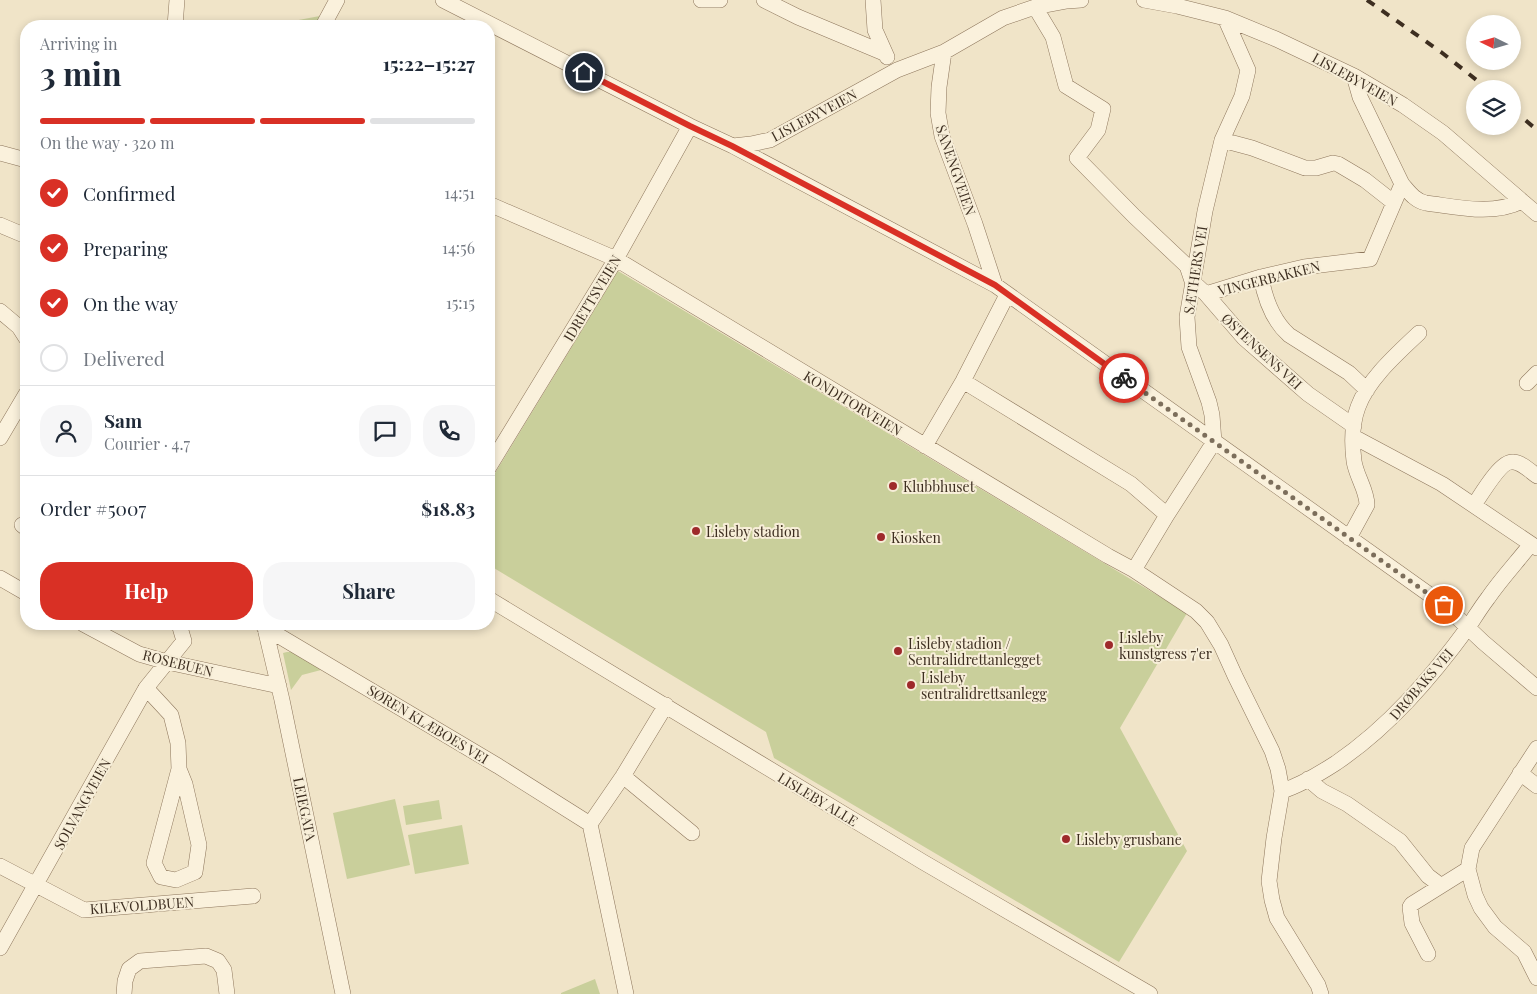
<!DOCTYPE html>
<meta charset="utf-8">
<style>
:root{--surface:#fff;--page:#f6f6f7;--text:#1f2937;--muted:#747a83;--line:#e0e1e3;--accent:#d93025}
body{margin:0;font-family:"Playfair Display",serif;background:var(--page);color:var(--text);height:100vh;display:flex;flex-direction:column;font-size:19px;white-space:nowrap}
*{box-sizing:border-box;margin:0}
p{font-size:16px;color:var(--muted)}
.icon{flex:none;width:28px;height:28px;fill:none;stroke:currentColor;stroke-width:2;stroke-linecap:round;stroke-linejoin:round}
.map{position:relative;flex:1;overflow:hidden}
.details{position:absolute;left:20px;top:20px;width:475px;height:610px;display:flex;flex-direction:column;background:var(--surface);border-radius:20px;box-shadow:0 2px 8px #0003}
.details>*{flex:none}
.needle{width:32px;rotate:275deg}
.controls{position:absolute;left:1466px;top:15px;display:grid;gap:10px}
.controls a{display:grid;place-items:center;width:55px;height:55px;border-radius:50%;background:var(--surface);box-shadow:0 2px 8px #0003;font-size:25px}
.pin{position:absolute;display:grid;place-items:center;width:42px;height:42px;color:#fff;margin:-21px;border:2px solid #fff;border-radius:50%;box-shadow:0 1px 5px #0007}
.courier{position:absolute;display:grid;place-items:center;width:50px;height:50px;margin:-25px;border:4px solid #d93025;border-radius:50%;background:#fff;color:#222;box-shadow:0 1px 6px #0007}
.summary em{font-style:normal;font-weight:700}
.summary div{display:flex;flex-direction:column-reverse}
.summary{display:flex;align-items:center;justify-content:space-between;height:85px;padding:0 20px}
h1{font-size:32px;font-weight:700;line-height:38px}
.bar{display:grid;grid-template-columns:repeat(4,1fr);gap:8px 5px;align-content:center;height:60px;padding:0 20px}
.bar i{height:6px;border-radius:4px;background:var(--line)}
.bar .selected{background:var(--accent)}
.bar p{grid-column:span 4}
.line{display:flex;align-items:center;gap:12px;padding:0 20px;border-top:1px solid var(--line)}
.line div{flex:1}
.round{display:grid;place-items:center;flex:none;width:52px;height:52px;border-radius:20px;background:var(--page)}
ol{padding:0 20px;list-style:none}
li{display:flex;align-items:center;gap:15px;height:55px}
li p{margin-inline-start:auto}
li .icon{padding:5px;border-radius:50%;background:var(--accent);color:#fff;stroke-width:4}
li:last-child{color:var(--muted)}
li i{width:28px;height:28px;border:2px solid var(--line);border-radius:50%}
.action{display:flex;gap:10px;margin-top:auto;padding:10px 20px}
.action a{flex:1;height:58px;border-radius:20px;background:var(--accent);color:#fff;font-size:20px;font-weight:700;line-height:58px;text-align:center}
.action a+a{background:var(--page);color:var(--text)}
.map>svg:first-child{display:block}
.green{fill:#c9cf9b}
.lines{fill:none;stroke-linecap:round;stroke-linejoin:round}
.minor-casing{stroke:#8d765c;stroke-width:16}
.minor{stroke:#faf1dc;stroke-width:15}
.rail{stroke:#3d2e20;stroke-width:4;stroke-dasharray:9 9;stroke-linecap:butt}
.done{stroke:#7c6e5b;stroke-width:5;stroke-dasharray:0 9}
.route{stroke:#d93025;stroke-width:6}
.poi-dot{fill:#9e2a2b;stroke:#f7eed8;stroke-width:2}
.labels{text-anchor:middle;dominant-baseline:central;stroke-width:4;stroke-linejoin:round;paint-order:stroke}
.street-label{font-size:14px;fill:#3d2e20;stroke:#f7eed8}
.poi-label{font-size:14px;fill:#3d2e20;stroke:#f7eed8;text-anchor:start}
</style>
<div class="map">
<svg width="1537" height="994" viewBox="0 0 1537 994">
<rect width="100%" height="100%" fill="#f0e4c8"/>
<path class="green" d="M325,15L319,26H267Z
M618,271L1187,613L1120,728L1187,851L1119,962L774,758L766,732L489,565V483Z
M287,652H294L321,670L302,675L291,690L283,653Z
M395,799L410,865L347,879L333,813Z
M439,800L442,819L406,825L403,806Z
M462,825L469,864L415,874L408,835Z
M595,979L600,994H561V993Z"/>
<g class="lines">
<defs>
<path id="minor" d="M443,0L690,126L733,146L751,144L770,140L897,70L944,52L1003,18L1035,7L1067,1L1081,0
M701,0H720
M764,0L798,17L884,53
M873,0L875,30L887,57
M1144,0L1177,6L1225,18L1276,39L1354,76L1403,105L1443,133L1537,214
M1035,7L1053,37L1066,86L1103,109L1098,130L1077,158L1134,216L1187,266L1192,281L1206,294L1244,338L1308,394L1354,426
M175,26L177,0
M323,26L337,0
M944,52L939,87L938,113L942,136L975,224L995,285
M1222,140L1252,148L1305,168H1316L1333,163L1338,164L1365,180L1393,202
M733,146L995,285L1444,605L1483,642L1537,688
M0,153L26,160
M1402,184C1409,192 1415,201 1426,203C1458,207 1492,216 1522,201
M489,204L616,259L1108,556L1134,570L1196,611L1207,622L1221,645L1235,676L1272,751L1278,769L1282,791L1274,838L1269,881L1272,900L1277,918L1318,985L1321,994
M0,225L26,236
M1261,277C1265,299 1272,320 1289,335L1349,373L1367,390
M1206,294L1261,277L1304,267L1370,259L1402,184L1360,97L1354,76
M0,311L19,327L26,338
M963,381L1131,484L1167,515
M1527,383L1537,373
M1354,437L1442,484L1537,548
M0,438L26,394
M925,446L963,381L1007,295
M489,467L616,259L690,126
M1474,505C1481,495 1501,460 1513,462C1521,462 1530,471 1537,476
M22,525L26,528
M1349,538L1367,505C1367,490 1356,476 1354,461C1352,445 1352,423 1358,407C1368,379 1398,353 1419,333
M1134,570L1167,515L1214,442L1212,415L1209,402L1189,347L1187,317L1205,211L1222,140L1242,96L1248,70L1225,18
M0,578L26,593
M489,599L923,862L1150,994
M83,624L139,654L167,662L279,686
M264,624L282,700L343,994
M264,627L498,766L590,824L623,776L666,705
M146,688L171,715L178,743L179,769L154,863L161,877L176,880L195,872L199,845L185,784L179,769
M1537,748L1472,848L1468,869L1475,895L1481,908L1495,927L1524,952L1537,978
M1520,773L1537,786
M623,776L692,833
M1308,779L1322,791L1347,804L1400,841L1428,876L1440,885
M1282,791C1301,785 1319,774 1336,763C1389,727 1431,678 1469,626C1475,617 1481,607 1488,598C1501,579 1517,562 1531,544
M590,824L626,994
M0,866L84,910L253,896
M0,948L146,688L184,641L179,624
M1428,954L1412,923L1410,907L1412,904L1468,869
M124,994L125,981L129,969L140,961L206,956L218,961L224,970L227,994"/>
</defs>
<use href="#minor" class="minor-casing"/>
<use href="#minor" class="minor"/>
<path class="rail" d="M1367,0L1441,52L1488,89
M1512,109L1537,130"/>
</g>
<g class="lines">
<path class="done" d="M1124,378L1444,605"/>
<path class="route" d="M584,72L690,126L732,146L995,285L1124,378"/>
</g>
<g class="poi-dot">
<circle cx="893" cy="486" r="5"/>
<circle cx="696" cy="531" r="5"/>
<circle cx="881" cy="537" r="5"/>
<circle cx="1109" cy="645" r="5"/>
<circle cx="898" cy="651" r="5"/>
<circle cx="911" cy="685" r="5"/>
<circle cx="1066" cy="839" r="5"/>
</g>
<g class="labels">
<g class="street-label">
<text transform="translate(1355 79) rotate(29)">LISLEBYVEIEN</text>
<text transform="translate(814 115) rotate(-28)">LISLEBYVEIEN</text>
<text transform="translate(956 170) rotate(71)">SANENGVEIEN</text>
<text transform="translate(1195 270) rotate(-81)">SÆTHERS VEI</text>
<text transform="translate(1269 278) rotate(-14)">VINGERBAKKEN</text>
<text transform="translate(592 298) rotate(-59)">IDRETTSVEIEN</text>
<text transform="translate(1262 351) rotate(43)">ØSTENSENS VEI</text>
<text transform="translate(853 403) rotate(31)">KONDITORVEIEN</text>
<text transform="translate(178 663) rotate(14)">ROSEBUEN</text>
<text transform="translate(1421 684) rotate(-49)">DRØBAKS VEI</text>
<text transform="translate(428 724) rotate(31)">SØREN KLÆBOES VEI</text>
<text transform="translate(818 799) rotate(31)">LISLEBY ALLE</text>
<text transform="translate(82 804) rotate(-61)">SOLVANGVEIEN</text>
<text transform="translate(305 809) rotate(78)">LEIEGATA</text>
<text transform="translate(142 905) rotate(-4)">KILEVOLDBUEN</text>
</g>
<g class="poi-label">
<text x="903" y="486">Klubbhuset</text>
<text x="706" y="531">Lisleby stadion</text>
<text x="891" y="537">Kiosken</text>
<text x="1119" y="637">Lisleby<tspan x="1119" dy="16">kunstgress 7'er</tspan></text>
<text x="908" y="643">Lisleby stadion /<tspan x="908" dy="16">Sentralidrettanlegget</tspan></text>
<text x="921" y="677">Lisleby<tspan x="921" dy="16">sentralidrettsanlegg</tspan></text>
<text x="1076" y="839">Lisleby grusbane</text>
</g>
</g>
</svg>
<div class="controls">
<a><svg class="needle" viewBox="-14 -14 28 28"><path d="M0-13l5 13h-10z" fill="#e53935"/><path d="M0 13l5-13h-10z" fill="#747a83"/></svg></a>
<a><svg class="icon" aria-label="layers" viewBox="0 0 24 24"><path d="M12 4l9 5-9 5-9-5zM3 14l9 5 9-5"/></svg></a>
</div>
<div class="pin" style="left:1444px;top:605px;background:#ea580c"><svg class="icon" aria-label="bag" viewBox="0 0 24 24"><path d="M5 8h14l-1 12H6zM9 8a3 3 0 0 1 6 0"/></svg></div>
<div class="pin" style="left:584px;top:72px;background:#1f2937"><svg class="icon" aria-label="home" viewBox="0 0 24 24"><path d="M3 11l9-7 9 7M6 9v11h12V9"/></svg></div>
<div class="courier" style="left:1124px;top:378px"><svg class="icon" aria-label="bike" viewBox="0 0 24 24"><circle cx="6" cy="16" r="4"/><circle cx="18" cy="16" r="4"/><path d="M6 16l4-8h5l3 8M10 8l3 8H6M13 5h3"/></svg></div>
<section class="details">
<div class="summary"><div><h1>3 min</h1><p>Arriving in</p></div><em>15:22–15:27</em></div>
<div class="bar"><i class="selected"></i><i class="selected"></i><i class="selected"></i><i></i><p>On the way · 320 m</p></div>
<ol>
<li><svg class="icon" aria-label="check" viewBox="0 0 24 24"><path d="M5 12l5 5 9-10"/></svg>Confirmed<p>14:51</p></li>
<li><svg class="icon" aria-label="check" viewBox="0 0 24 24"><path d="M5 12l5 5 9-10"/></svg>Preparing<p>14:56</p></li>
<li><svg class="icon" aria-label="check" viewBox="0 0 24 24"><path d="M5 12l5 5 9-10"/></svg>On the way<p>15:15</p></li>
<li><i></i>Delivered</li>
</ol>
<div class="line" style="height:90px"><a class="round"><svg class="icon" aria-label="person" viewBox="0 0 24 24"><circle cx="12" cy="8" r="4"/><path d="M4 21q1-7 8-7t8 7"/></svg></a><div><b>Sam</b><p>Courier · 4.7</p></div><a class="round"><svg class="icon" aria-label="chat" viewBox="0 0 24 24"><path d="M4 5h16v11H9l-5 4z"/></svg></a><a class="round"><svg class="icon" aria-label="phone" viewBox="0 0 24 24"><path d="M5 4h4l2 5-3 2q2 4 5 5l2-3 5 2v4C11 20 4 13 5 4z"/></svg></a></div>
<div class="line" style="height:65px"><div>Order #5007</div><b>$18.83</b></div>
<div class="action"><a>Help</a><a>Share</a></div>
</section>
</div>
